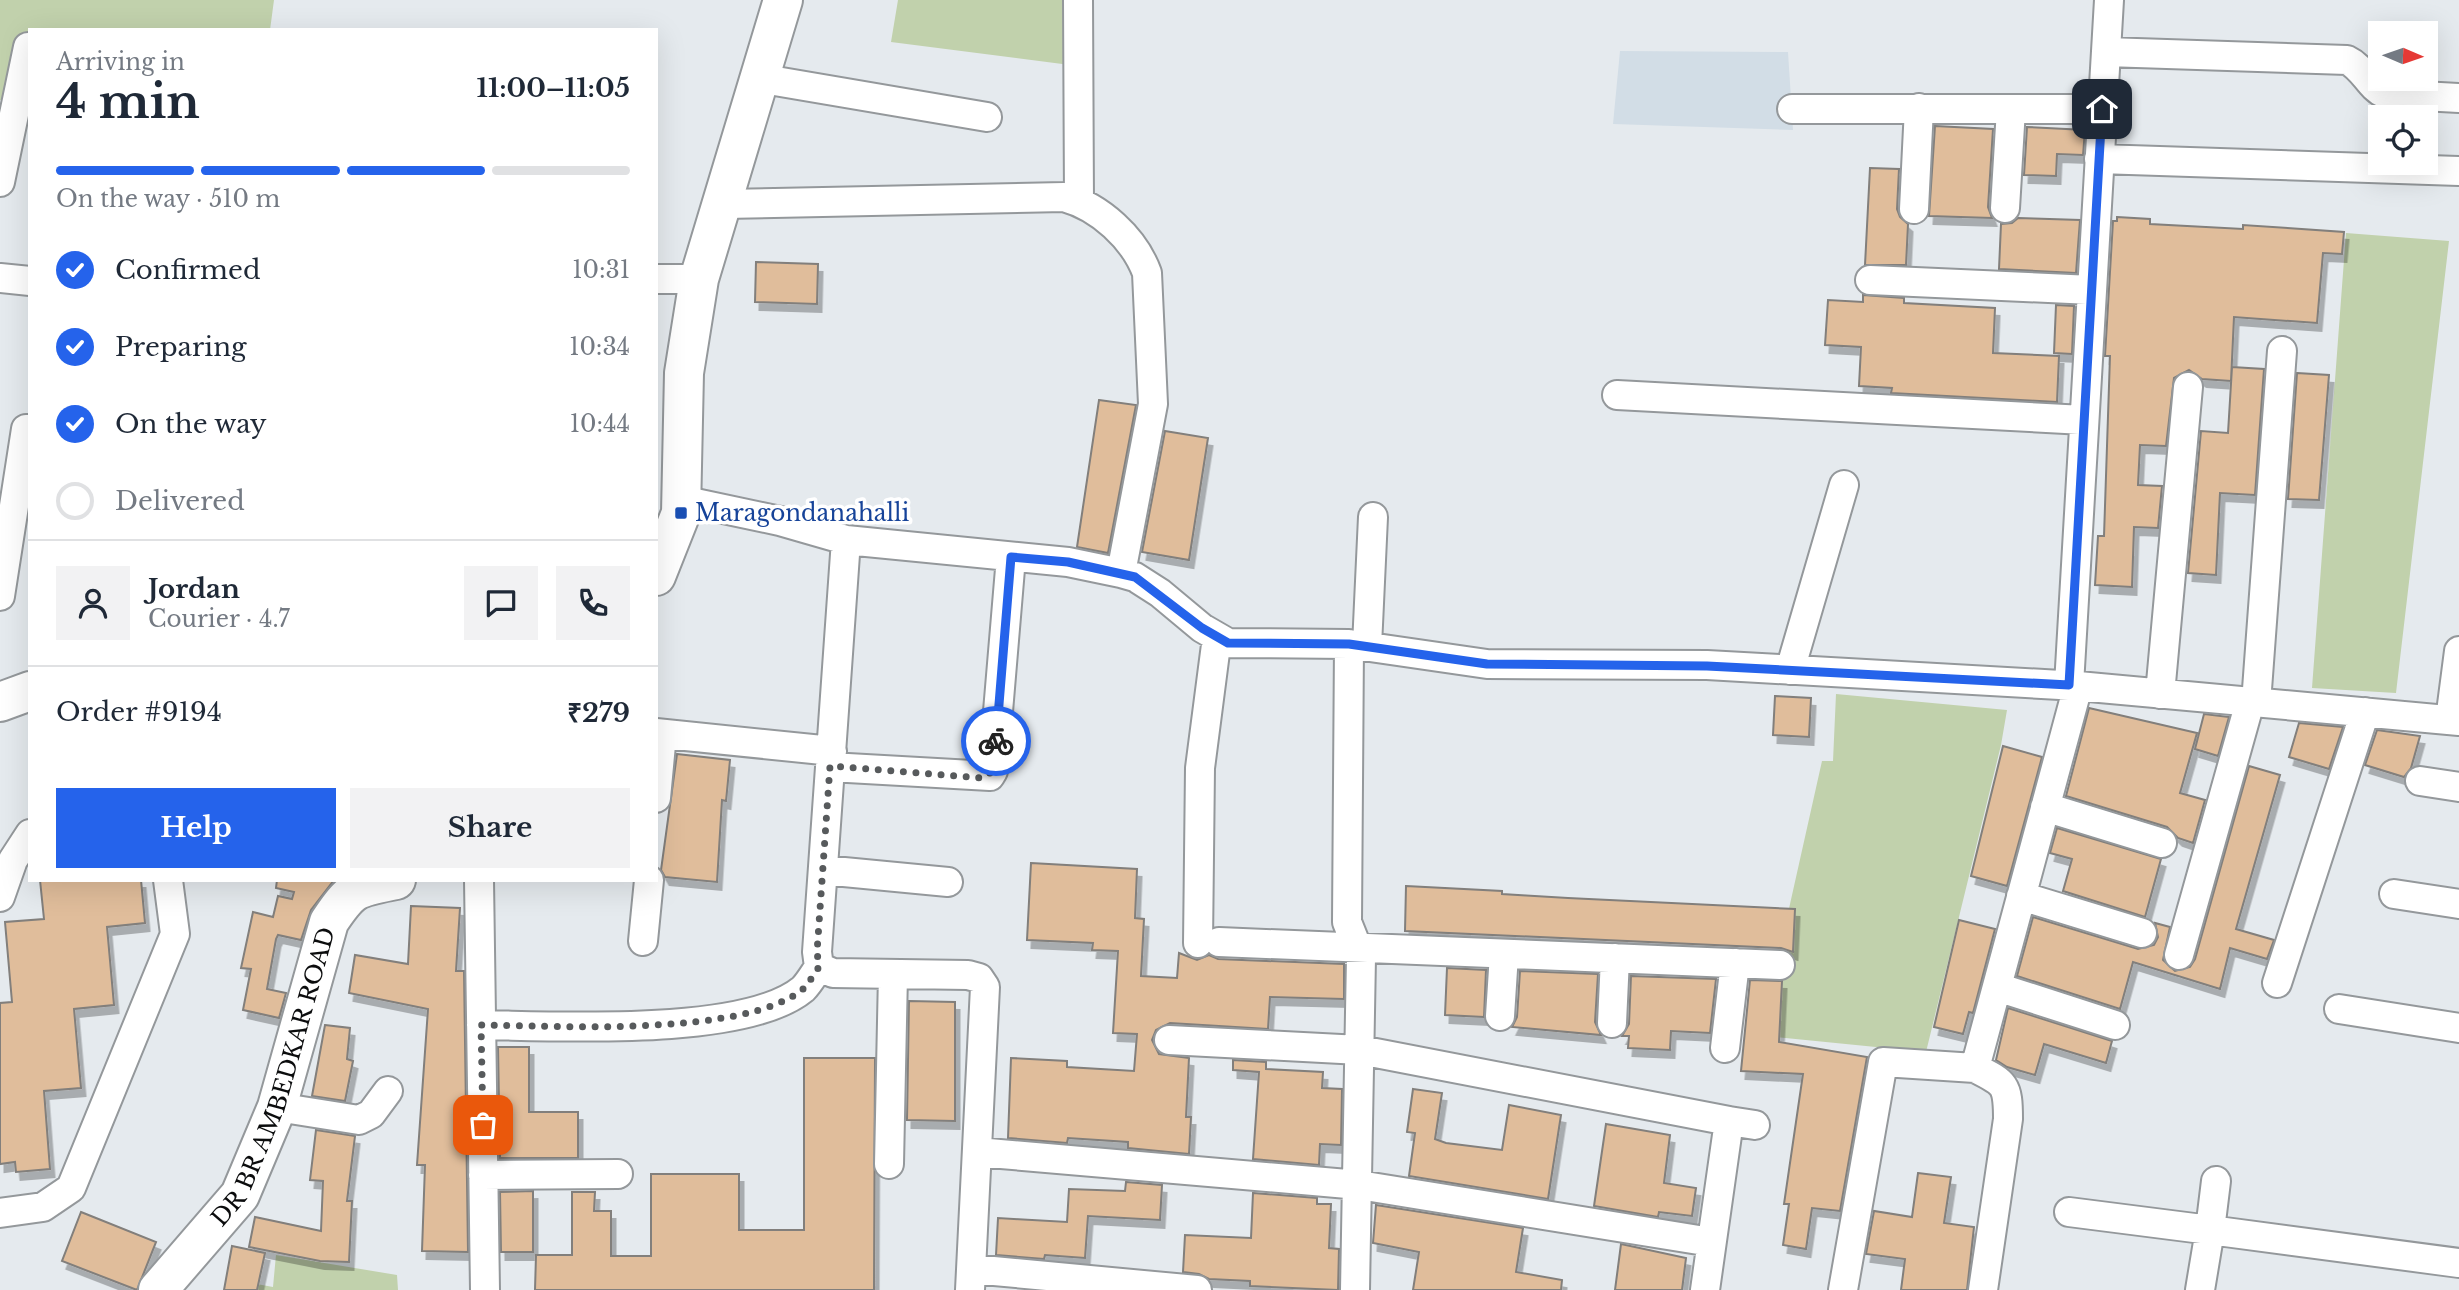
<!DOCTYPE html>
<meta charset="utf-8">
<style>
:root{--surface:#fff;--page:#f2f2f3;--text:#1f2937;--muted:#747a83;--line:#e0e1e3;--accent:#2563eb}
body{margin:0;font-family:"Libre Baskerville",serif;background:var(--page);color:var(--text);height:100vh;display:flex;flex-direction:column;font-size:26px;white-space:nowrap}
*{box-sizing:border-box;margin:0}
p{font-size:23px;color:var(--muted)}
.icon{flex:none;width:38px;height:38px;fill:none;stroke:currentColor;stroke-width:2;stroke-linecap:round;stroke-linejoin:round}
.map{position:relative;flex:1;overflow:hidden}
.drawer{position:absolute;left:28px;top:28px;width:630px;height:854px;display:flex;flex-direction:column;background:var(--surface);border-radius:0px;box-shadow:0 7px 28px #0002}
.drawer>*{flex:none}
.needle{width:46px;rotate:92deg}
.controls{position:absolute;left:2368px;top:21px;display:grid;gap:14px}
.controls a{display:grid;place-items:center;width:70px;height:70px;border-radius:0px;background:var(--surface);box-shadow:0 7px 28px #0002;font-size:35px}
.pin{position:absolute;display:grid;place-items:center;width:60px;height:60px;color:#fff;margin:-30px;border-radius:14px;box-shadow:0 4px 10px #0006}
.courier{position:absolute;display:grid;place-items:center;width:70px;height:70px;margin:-35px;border:5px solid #2563eb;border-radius:50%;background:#fff;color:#222;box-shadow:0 2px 9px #0007}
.summary em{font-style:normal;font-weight:700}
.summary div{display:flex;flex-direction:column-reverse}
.summary{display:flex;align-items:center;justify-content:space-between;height:119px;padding:0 28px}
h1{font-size:46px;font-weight:700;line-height:52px}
.bar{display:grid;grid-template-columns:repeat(4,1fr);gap:10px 7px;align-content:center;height:84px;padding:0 28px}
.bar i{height:9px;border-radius:5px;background:var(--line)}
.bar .on{background:var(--accent)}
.bar p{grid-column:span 4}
.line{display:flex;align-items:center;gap:18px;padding:0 28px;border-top:2px solid var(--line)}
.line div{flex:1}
.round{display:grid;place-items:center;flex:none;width:74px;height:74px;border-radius:0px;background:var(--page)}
ol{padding:0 28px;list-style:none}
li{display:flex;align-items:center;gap:21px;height:77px}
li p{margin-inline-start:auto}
li .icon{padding:7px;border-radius:50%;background:var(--accent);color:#fff;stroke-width:4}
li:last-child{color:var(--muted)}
li i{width:38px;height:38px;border:4px solid var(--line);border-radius:50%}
.action{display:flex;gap:14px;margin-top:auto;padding:14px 28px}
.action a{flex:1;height:80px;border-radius:0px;background:var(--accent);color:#fff;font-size:28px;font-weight:700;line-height:80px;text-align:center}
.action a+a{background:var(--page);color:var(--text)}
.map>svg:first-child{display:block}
.built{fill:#d2dde6}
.green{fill:#c1d1ac}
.building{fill:#e0bd9b;stroke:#827f7b;stroke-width:2;filter:url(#shadow)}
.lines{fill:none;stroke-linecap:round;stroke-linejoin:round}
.street-casing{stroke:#94989b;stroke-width:32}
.secondary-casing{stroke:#94989b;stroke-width:42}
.street{stroke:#fff;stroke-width:28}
.secondary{stroke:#fff;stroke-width:38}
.done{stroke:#575a5c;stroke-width:7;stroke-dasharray:0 12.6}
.route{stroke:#2563eb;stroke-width:9}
.transit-dot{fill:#1a4fb4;stroke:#fff;stroke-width:2.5}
.labels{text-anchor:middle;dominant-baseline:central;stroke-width:7;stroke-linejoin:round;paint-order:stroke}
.transit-label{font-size:23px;fill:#164399;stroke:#fff;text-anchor:start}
.street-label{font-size:23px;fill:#0b0c0d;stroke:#fff}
</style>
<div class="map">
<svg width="2459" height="1290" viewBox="0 0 2459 1290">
<defs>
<filter id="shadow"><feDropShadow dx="4.5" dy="8" stdDeviation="0" flood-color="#0004"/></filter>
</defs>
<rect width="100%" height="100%" fill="#e5eaee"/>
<path class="built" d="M1620,51L1788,52L1793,130L1613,124Z"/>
<path class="green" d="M0,0H274L270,30H30V105L0,100Z
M898,0H1072L1070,65L891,42Z
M2346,233L2449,241L2396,693L2312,688Z
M1836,694L2007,710L2001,745L1926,1052L1765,1036L1786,922L1822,761H1833Z
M276,1255L397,1275L398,1290H244L246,1282L273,1287Z"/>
<path class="building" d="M1935,126L1993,129L1988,207L1992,218L1929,216Z
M2027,127L2085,130L2083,155L2057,154L2056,176L2024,175Z
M1870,168L1899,169L1897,209L1900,217L1908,224L1906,265H1865Z
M2117,217L2150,219V224L2243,229V225L2344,232L2342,254L2323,253L2317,323L2234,317L2231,381L2202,379L2189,370L2174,378L2166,446L2140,445L2138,485L2162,486L2158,528L2134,527L2132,587L2095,585L2098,536H2104L2110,356H2105L2113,221H2117Z
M2018,218L2080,220L2076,273L1999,269L2001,224L2012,223Z
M756,262L818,264L817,304L755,302Z
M1863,295L1904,298V303L1995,308L1993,353L2059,356L2057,402L1891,393L1892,388L1859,386L1861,347L1825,345L1828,300L1863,302Z
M2056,305L2074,306L2072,354L2054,353Z
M2232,367L2264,369L2255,495L2220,493L2216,575L2188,573L2201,431L2228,433Z
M2297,373L2329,375L2319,500L2288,499Z
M1099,400L1136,405L1108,553L1077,547Z
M1165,431L1208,438L1189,560L1142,552Z
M1775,696L1811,698L1809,737L1773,735Z
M2089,708L2197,733L2180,793L2205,800L2193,843L2178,838L2167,827L2066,796Z
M2204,714L2229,717L2218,756L2195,749Z
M2299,723L2343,727L2329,769L2289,757Z
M2377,730L2420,736L2411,768L2404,777L2365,765Z
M2003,746L2042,757L2007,886L1971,876Z
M677,754L730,760L726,801L722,800L717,882L665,877L661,870Z
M2249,766L2280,775L2236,929L2274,940L2267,959L2230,948L2220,989L2133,962L2120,1009L2017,976L2033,917L2138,949L2154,945L2158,937L2155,923L2170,927L2163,960L2175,971L2190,967L2195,959Z
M2057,828L2161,859L2145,917L2063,891L2072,859L2050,853Z
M1031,863L1137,869L1135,918L1144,919L1141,976L1177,978L1179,953L1197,960L1209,955L1218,959L1344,964V999L1270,997L1268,1029L1170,1023L1156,1030L1152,1040L1159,1054L1189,1058L1186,1117H1191L1189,1154L1128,1148V1142L1068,1138L1067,1143L1008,1138L1011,1058L1067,1061V1067L1134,1071L1137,1034L1113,1033L1118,951L1092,950L1093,943L1027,940Z
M40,880H141L145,923L107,927L114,1005L74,1009L81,1088L44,1091L50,1169L16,1172L15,1162L0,1164V1003L12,1002L5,922L44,919Z
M277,880H334L311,910L301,940L278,935L276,939L267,989L286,993L279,1018L243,1010L251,969L241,968L253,912L273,917L278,896L292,899L294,892L276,888Z
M1406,886L1502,891V894L1568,898L1795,909L1793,952L1781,948L1405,931Z
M411,906L460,908L456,971H464L468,1252L422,1251L425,1165H417L428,1009L349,993L355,955L408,964Z
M1959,920L1995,929L1973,1013L1969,1012L1963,1034L1934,1027Z
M1447,968L1486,970L1484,1017L1445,1015Z
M1520,971L1598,974L1595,1022L1601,1035L1512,1027L1517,1017Z
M1631,976L1716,979L1710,1033L1671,1031L1670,1050L1628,1048L1629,1036H1622L1629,1024Z
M1750,980L1782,981L1779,1042L1867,1057L1840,1211L1812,1208L1806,1249L1783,1245L1789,1204H1784L1803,1074L1741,1071Z
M909,1001L955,1002V1121L907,1120Z
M2008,1008L2112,1041L2106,1063L2044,1044L2035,1075L2007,1067L1996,1060Z
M325,1025L350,1028L347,1059L353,1061L345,1101L312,1096Z
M498,1047H529V1112H578V1158H500Z
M804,1058H875L874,1290H535L536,1255H572V1192H595L594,1211H611V1256H651V1174H739V1230H804Z
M1233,1060L1266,1062V1069L1323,1072L1322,1088L1342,1089L1341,1145L1320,1144L1319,1165L1253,1159L1259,1072L1233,1070Z
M1413,1089L1442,1093L1435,1139L1446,1143L1502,1150L1509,1105L1561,1115L1548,1199L1409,1176L1415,1133L1407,1132Z
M1606,1124L1670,1135L1664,1183L1696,1188L1692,1216L1659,1212L1658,1217L1594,1206Z
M316,1130L355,1136L347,1201H352L349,1262L320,1261L249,1247L255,1217L321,1231L323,1181L310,1180Z
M1918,1173L1951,1177L1944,1223L1974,1227L1967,1290H1901L1905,1259L1866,1254L1874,1211L1912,1217Z
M1126,1182L1162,1185L1160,1220L1088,1216L1085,1258L1045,1255L1044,1259L996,1255L998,1218L1067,1222L1069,1189L1125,1191Z
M533,1191V1252H501L500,1192Z
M1253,1193L1317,1198V1204H1331L1329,1248L1339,1249L1338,1290L1250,1286V1281L1209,1279L1199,1274L1183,1272L1185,1235L1251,1238Z
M1376,1205L1523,1228L1516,1272L1562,1280L1561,1290H1413L1419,1252L1373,1243Z
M81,1212L156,1242L137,1290L62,1261Z
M1621,1244L1686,1258L1682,1290H1615Z
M232,1246L265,1253L257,1290H224Z"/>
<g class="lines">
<defs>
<path id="street" d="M1078,0L1079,201
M2106,52L2347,60C2364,68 2369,87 2385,94L2459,98
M758,78L987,117
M1792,109H2102
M2099,159L2459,171
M0,182L28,47
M724,204L1064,197C1100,207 1134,238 1147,273L1153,404L1121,573
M2005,208L2011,109
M1914,209L1919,108
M0,278L30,281
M656,279H699
M1870,280L2092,290
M1617,395L2084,420
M681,500L780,521L846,540L1068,562L1121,573L1135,577L1160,593L1202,628L1228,643L1349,644L1487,664L1707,665L2078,686L1975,1068L1883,1062L1843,1290
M846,540L817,952L819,967L833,973L968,975L979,978L985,987L970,1290
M0,596L26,429H30
M1349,644L1347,922L1361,957L1355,1290
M1367,646L1373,517
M1790,670L1844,485
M2069,685L2109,0
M2078,686L2459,721
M2160,694L2188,387
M2256,703L2282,351
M2450,720L2459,651
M656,733L832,751
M830,767L990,776L993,771L1011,557
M2420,781L2459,787
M656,798L662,734
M2045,807L2162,843
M823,870L948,882
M479,880L485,1290
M2394,894L2459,904
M2021,896L2142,933
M0,897L13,860L30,834
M643,941L649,880
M1219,942L1780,965
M1198,943L1200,768L1217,637
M2179,955L2250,702
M2277,983L2365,712
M1997,987L2115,1025
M2339,1009L2459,1028
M1500,1016L1504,954
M1612,1023L1615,958
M481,1025C557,1026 745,1037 803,989C809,983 814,974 819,967
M1169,1040L1360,1050L1729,1121
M1725,1048L1735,963
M1975,1068C2005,1083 2008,1084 2008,1119L1983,1290
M277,1107L359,1120L371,1114L388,1091
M977,1152L1359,1185L1711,1242
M889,1164L893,974
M483,1175L618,1174
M2216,1181L2210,1230L2459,1263
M2069,1212L2210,1230L2200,1290
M0,1213L43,1207L71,1188L175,934L168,880
M972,1269L1197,1290
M1705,1290L1729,1121L1755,1125"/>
<g id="secondary">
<path d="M656,576L681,513L684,373L699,279L783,0"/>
<path d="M0,702L30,691"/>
<path id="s1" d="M158,1290L240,1195L277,1107L329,922C352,887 356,888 396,880"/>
</g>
</defs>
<use href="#street" class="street-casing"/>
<use href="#secondary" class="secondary-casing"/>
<use href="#street" class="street"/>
<use href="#secondary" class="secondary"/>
</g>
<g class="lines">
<path class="done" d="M483,1125L481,1025C557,1026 745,1037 803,989C809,983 814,974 819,967L817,952L830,766L982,778L993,771L996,741"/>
<path class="route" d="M996,741L1011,557L1068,562L1135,577L1202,628L1228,643L1349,644L1487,664L1707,666L2069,685L2102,109"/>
</g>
<rect class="transit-dot" x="674" y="506" width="14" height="14" rx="3.5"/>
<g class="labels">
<g class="transit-label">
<text x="695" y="513">Maragondanahalli</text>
</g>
<g class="street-label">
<text stroke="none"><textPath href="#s1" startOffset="248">DR BR AMBEDKAR ROAD</textPath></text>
</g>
</g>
</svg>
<div class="controls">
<a><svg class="needle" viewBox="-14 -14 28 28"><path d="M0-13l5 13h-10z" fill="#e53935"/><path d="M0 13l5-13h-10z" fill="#747a83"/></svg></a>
<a><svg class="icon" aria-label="locate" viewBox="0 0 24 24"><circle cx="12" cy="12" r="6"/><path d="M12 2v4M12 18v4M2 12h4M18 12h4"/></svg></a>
</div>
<div class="pin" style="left:483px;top:1125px;background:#ea580c"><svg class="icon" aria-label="bag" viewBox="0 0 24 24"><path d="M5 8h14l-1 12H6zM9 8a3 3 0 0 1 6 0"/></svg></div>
<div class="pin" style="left:2102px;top:109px;background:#1f2937"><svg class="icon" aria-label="home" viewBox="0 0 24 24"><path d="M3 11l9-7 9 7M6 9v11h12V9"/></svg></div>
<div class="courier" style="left:996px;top:741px"><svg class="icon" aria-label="bike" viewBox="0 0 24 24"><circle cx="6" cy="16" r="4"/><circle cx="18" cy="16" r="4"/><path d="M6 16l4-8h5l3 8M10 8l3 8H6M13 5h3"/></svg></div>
<section class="drawer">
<div class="summary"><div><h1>4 min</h1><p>Arriving in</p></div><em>11:00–11:05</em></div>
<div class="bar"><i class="on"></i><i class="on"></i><i class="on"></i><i></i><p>On the way · 510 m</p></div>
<ol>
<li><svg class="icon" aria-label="check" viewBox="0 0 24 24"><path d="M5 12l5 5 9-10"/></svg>Confirmed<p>10:31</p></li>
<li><svg class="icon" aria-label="check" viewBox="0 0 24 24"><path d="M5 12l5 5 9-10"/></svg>Preparing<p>10:34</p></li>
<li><svg class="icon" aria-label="check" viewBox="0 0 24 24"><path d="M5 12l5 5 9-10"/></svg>On the way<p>10:44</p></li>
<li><i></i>Delivered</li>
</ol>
<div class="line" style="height:126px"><a class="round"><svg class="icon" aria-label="person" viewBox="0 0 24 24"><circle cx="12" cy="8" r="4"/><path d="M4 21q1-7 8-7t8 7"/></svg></a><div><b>Jordan</b><p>Courier · 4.7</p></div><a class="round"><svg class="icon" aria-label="chat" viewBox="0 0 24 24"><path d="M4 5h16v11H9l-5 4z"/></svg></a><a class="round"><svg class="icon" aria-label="phone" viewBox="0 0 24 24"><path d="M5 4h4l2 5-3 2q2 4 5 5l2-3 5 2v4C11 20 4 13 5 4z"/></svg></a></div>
<div class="line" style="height:91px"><div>Order #9194</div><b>₹279</b></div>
<div class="action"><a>Help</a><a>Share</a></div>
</section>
</div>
